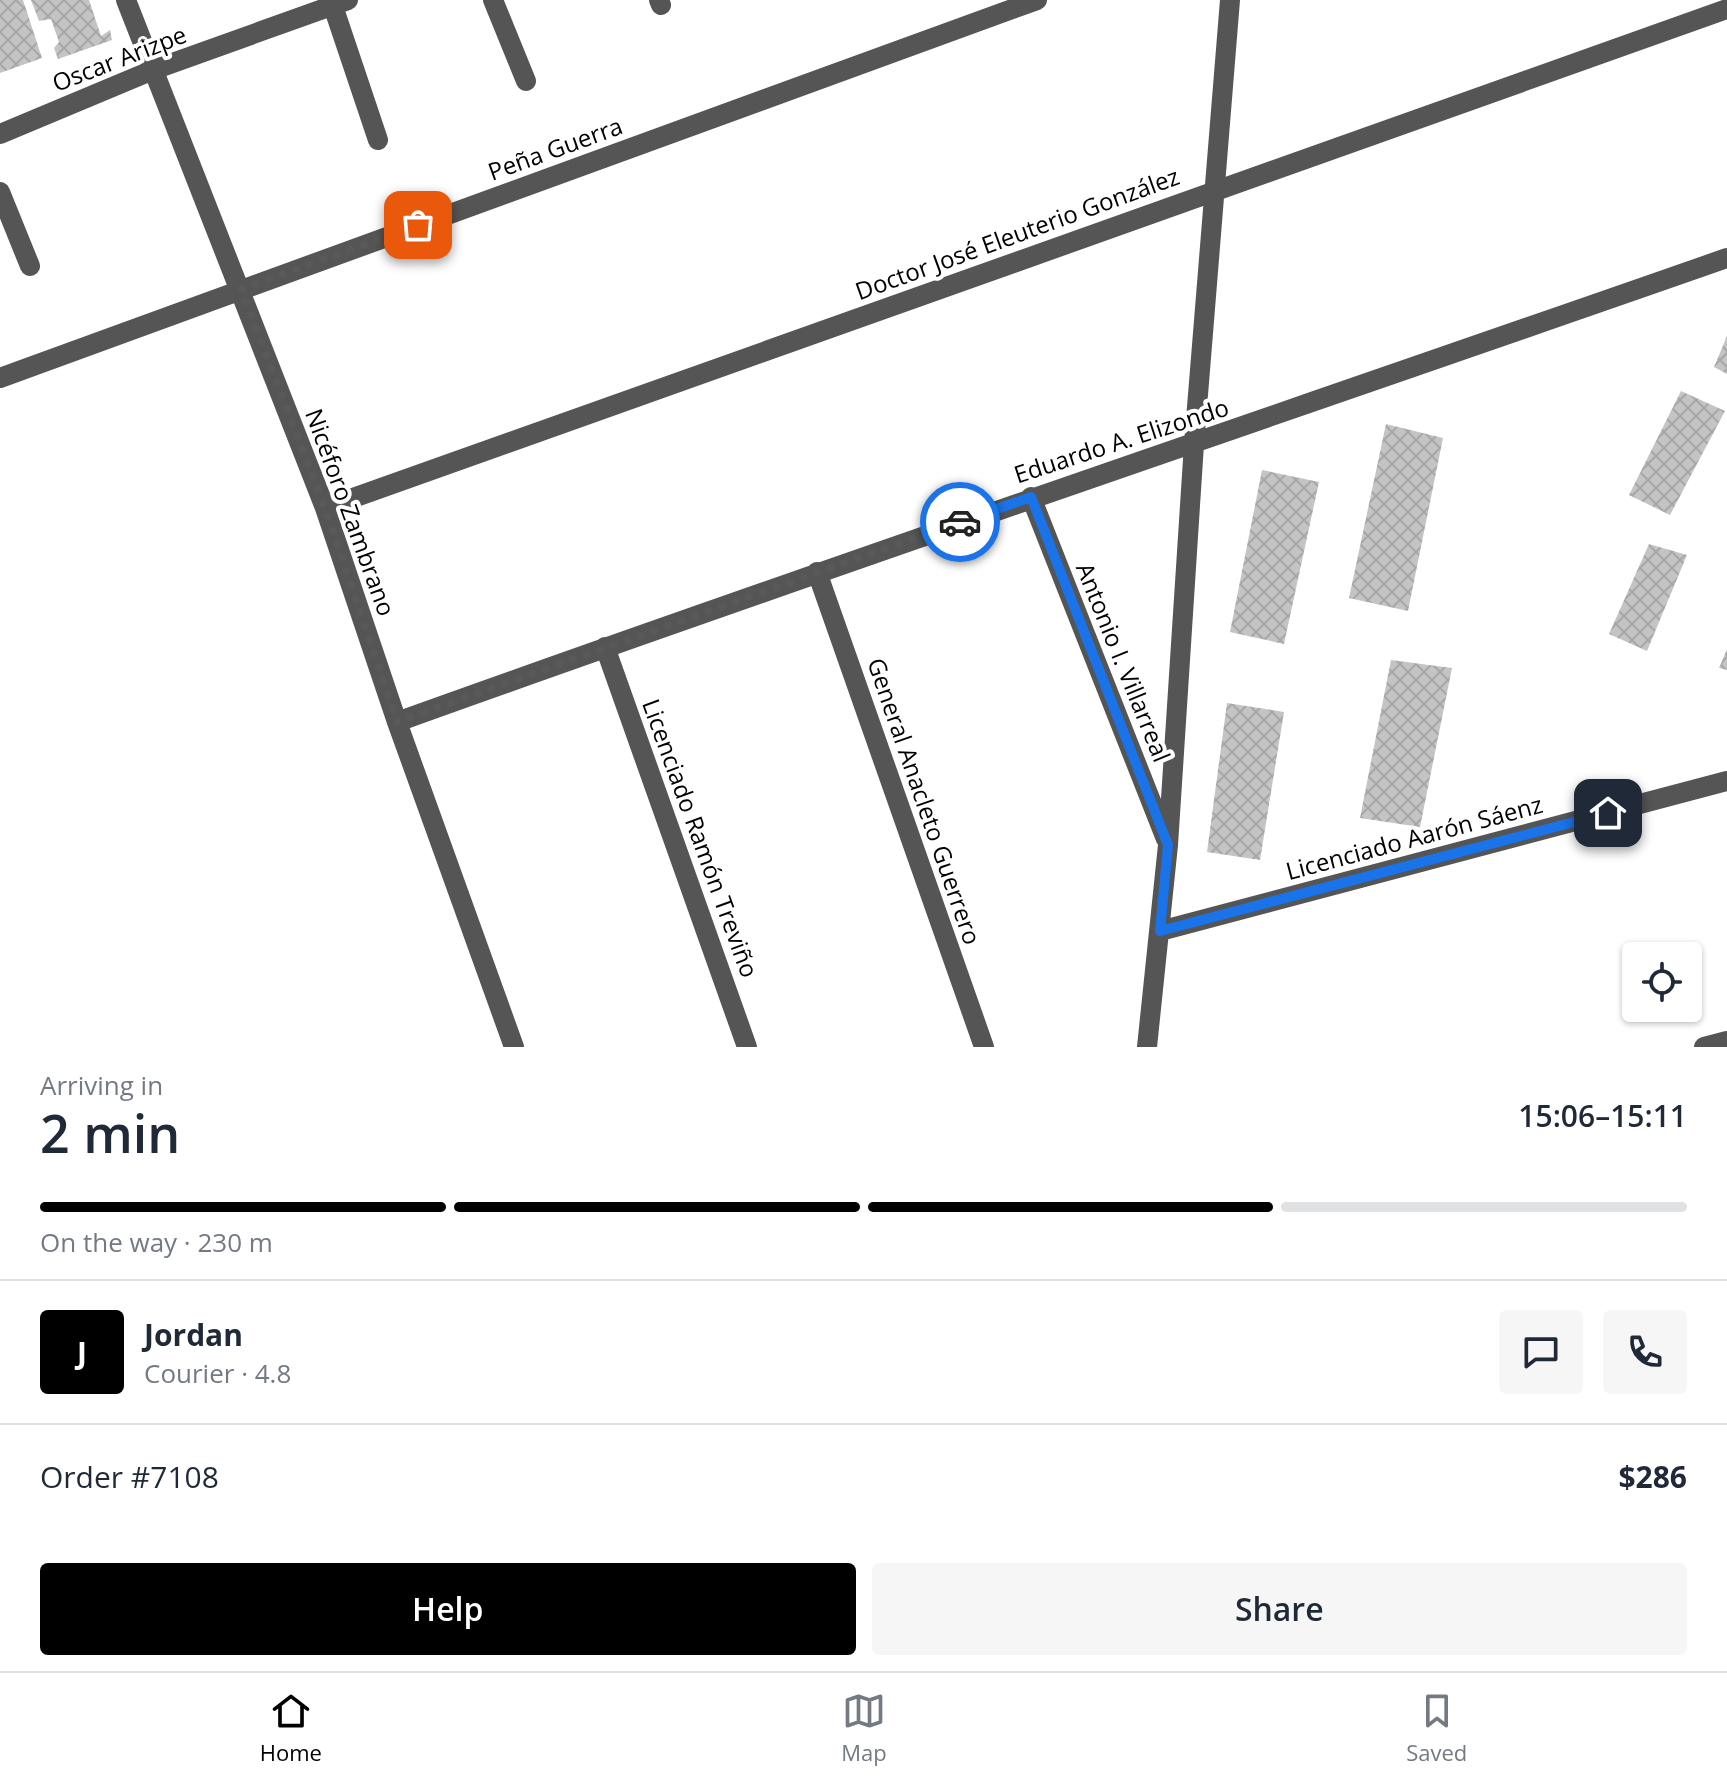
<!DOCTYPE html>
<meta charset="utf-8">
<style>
:root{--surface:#fff;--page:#f6f6f7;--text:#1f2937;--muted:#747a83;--line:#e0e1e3;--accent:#000}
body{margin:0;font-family:"Open Sans",sans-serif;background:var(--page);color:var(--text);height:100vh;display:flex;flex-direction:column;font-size:30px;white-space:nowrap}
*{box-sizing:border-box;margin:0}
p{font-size:26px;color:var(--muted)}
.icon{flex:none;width:44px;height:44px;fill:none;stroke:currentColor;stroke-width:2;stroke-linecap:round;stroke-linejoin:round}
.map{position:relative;height:1047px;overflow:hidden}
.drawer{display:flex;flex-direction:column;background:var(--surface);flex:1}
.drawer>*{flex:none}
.controls{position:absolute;left:1622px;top:942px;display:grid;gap:16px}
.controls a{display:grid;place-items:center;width:80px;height:80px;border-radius:8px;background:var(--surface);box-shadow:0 2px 6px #0004;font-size:40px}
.pin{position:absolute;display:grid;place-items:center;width:68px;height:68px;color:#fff;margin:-34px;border-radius:16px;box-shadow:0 4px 12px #0006}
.courier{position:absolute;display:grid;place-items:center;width:80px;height:80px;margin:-40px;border:6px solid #1a73e8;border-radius:50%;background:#fff;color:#222;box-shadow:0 2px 10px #0007}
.head em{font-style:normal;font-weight:600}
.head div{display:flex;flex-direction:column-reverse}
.head{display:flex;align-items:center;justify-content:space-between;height:136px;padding:0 40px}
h1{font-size:52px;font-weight:600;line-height:60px}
.bar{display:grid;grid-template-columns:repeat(4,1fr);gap:12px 8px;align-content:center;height:96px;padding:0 40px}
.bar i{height:10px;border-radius:6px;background:var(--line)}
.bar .current{background:var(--accent)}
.bar p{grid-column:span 4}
.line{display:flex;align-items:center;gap:20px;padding:0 40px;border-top:2px solid var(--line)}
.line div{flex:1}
.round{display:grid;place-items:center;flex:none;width:84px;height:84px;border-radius:8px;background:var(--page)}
.action{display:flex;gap:16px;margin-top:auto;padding:16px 40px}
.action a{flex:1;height:92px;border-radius:8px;background:var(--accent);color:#fff;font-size:32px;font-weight:600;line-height:92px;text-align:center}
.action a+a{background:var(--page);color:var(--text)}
.menu{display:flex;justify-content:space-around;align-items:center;height:112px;border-top:2px solid var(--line);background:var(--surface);font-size:22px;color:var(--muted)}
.menu a{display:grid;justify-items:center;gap:4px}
.menu .current{color:var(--accent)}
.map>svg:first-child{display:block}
.building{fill:url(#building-cross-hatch)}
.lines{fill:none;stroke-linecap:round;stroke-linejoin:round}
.minor{stroke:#555;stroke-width:20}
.done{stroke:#595959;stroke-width:8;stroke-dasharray:0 14.4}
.route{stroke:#1a73e8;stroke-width:10}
.labels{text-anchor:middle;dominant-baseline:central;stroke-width:8;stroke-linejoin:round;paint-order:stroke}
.street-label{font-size:24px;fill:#000;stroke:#fff}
</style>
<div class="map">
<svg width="1727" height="1047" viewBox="0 0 1727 1047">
<defs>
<pattern id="building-cross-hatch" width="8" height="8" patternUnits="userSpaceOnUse" patternTransform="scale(2)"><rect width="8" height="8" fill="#c4c4c4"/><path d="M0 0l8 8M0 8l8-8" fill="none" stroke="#a7a7a7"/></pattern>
</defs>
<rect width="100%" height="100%" fill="#fff"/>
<path class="building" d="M0,0H23L42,58L0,73Z
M31,0H89L101,36L110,30L112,40L58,59L54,48L59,42L51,19L39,21Z
M1727,336V374L1714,367Z
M1681,391L1725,411L1670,515L1629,495Z
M1386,424L1443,438L1408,611L1349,598Z
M1262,470L1319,482L1284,644L1230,632Z
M1649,544L1687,555L1647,651L1609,634Z
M1727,649V670L1719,668Z
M1391,660L1452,668L1420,827L1360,818Z
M1227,703L1284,712L1260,860L1207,852Z"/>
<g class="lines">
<path class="minor" d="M126,0L325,508L397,722L514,1047
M493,0L526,81
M659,0L661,5
M333,6L378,140
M0,134L153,70L348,0
M0,192L30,266
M0,378L1037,0
M1031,497L1166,839
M325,508L1727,9
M817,572L984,1047
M605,647L747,1047
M397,722C839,563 1284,413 1727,258
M1160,931L1727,781
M1147,1047L1168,845L1194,444L1230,0
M1704,1047L1727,1041"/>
</g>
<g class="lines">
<path class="done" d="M418,225L241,289L325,508L397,722L960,522"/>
<path class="route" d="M960,522L1031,497L1168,845L1160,931L1608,813"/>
</g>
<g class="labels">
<g class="street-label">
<text transform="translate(119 58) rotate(-21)">Oscar Arizpe</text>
<text transform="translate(555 148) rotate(-20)">Peña Guerra</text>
<text transform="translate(1017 233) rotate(-20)">Doctor José Eleuterio González</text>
<text transform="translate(1121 440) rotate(-18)">Eduardo A. Elizondo</text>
<text transform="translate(351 512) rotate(70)">Nicéforo Zambrano</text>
<text transform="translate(1124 662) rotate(68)">Antonio I. Villarreal</text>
<text transform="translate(925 801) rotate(71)">General Anacleto Guerrero</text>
<text transform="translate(1414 837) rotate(-15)">Licenciado Aarón Sáenz</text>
<text transform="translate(701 838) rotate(70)">Licenciado Ramón Treviño</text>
</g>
</g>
</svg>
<div class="controls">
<a><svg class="icon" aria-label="locate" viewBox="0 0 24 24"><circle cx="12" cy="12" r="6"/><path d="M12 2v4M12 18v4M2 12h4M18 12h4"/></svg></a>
</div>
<div class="pin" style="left:418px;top:225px;background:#ea580c"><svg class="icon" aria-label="bag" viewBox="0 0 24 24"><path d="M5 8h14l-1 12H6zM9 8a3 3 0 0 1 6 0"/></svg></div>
<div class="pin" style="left:1608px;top:813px;background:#1f2937"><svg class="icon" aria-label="home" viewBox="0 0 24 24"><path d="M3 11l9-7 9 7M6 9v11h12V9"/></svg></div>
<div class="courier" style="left:960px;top:522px"><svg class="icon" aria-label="car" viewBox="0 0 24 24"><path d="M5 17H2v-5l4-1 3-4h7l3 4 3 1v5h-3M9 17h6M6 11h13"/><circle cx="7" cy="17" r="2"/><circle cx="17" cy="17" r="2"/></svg></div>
</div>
<section class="drawer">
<div class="head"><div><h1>2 min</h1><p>Arriving in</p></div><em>15:06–15:11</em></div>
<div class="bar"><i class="current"></i><i class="current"></i><i class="current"></i><i></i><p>On the way · 230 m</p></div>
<div class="line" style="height:144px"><b class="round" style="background:var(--accent);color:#fff">J</b><div><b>Jordan</b><p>Courier · 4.8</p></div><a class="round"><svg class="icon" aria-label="chat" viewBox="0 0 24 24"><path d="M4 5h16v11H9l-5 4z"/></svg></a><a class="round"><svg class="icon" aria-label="phone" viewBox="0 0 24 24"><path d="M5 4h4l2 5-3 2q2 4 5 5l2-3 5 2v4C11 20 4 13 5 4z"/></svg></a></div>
<div class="line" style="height:104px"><div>Order #7108</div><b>$286</b></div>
<div class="action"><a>Help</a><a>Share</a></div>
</section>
<nav class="menu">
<a class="current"><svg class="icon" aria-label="home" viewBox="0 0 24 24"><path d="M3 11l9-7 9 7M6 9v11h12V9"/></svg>Home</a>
<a><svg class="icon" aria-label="map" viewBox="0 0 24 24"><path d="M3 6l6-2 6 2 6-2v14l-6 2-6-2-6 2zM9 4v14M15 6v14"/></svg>Map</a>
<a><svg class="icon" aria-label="saved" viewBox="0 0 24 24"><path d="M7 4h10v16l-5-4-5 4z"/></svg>Saved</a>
</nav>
